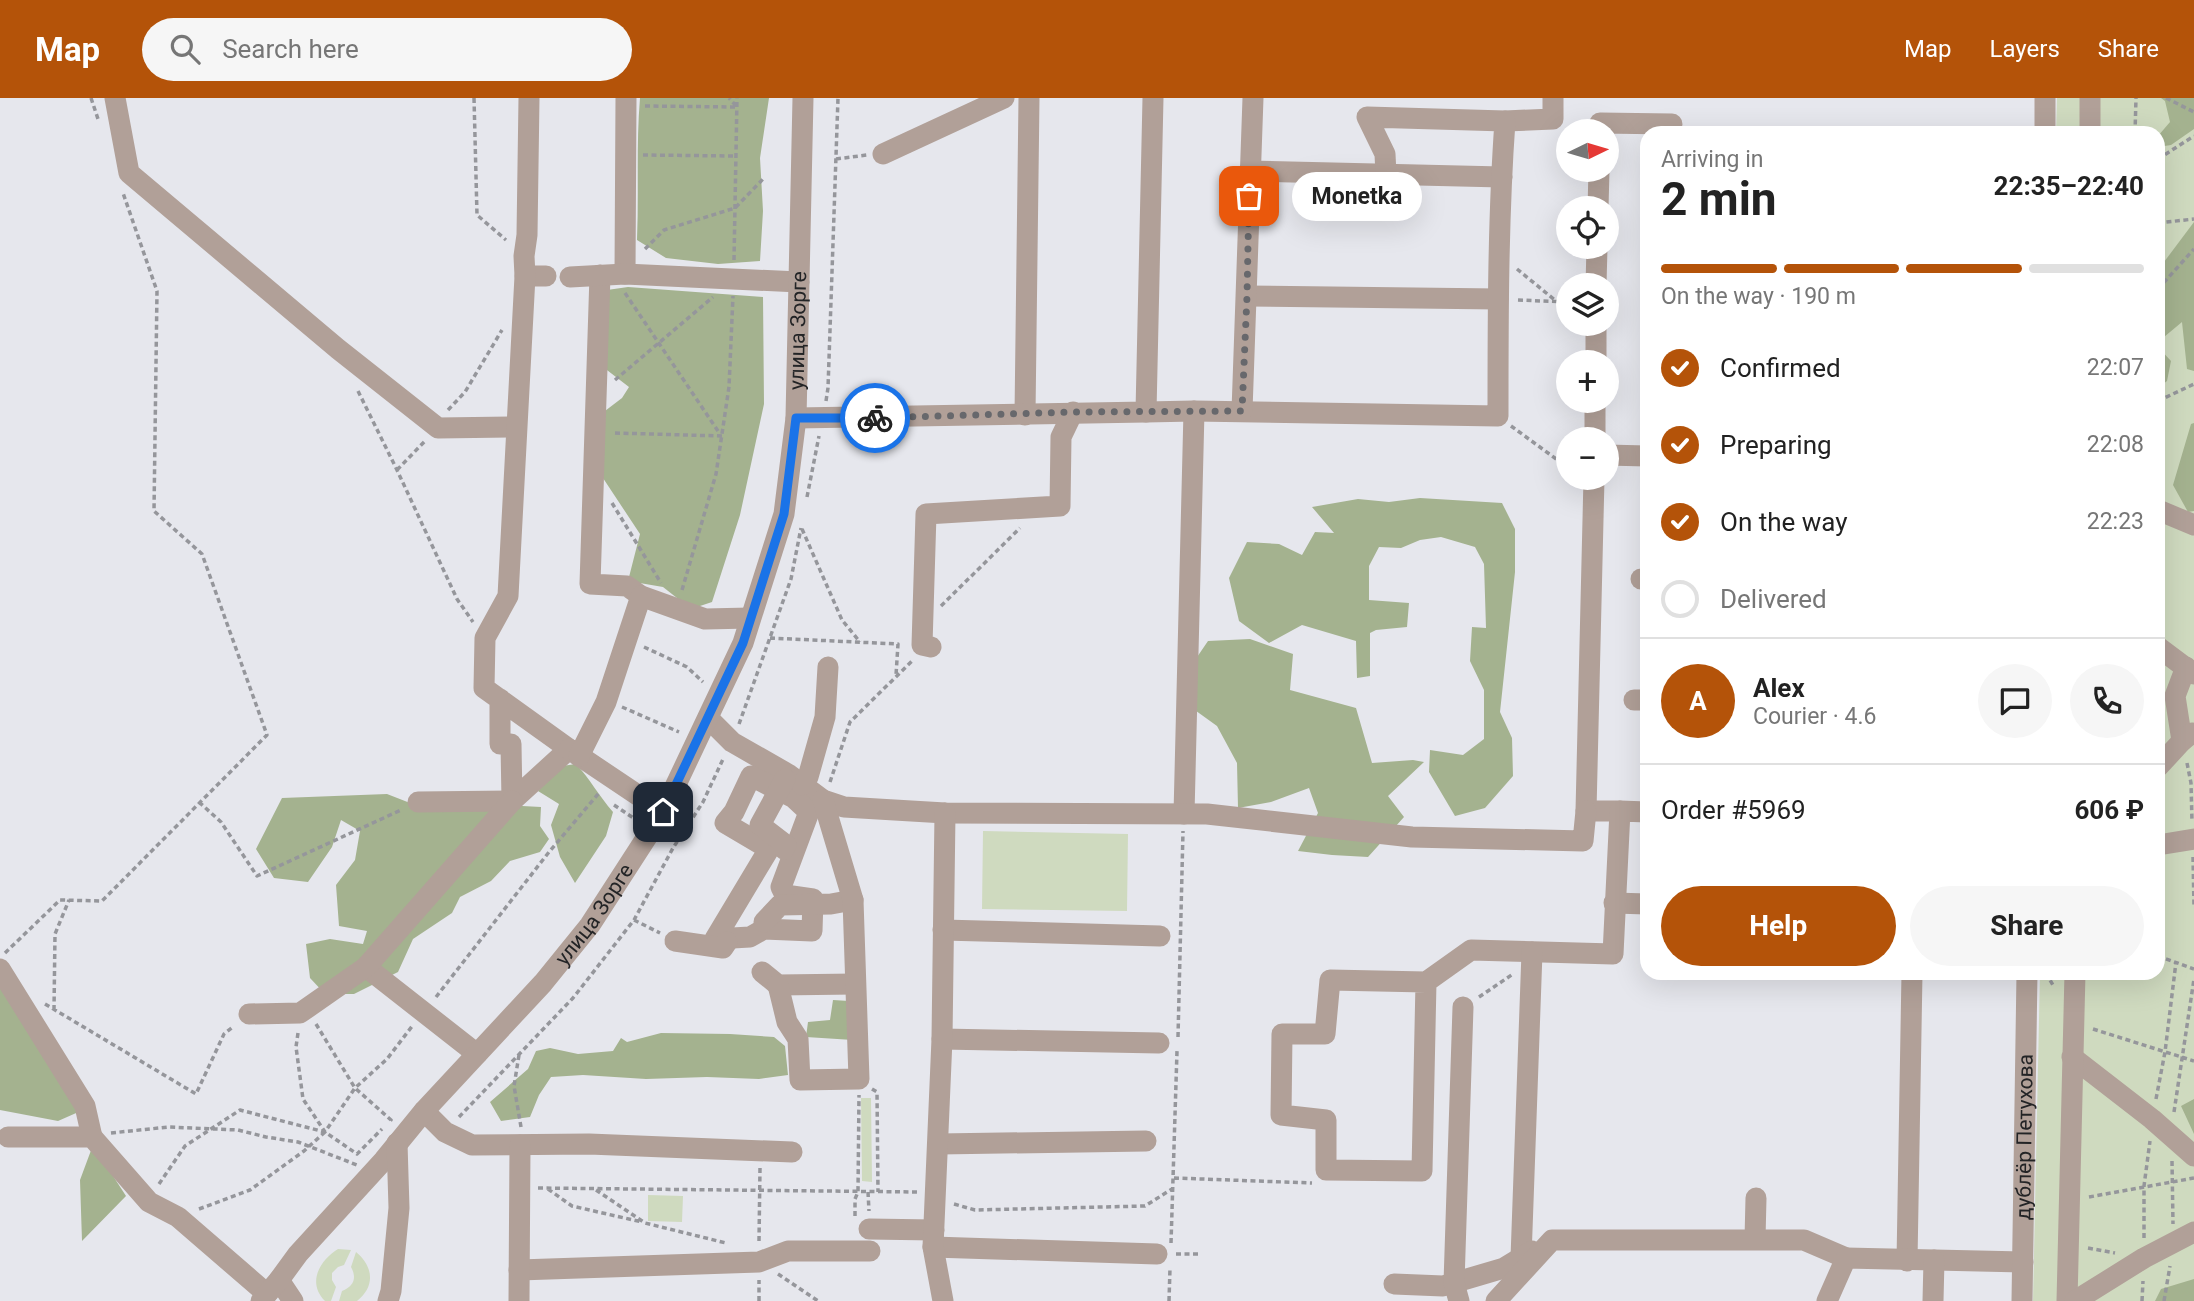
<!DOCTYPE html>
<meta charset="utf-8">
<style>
:root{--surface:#fff;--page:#f6f6f6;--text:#222;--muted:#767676;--line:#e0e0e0;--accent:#b45309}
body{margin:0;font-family:Roboto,sans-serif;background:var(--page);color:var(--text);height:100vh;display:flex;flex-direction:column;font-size:26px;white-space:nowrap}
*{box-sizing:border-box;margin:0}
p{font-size:23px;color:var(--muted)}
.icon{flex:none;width:38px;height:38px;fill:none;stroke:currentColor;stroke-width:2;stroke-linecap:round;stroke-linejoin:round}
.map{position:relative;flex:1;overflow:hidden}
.sheet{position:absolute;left:1640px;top:28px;width:525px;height:854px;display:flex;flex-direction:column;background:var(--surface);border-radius:21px;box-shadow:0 7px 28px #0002}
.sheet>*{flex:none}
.needle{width:46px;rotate:85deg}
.controls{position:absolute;left:1556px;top:21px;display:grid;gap:14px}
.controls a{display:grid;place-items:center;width:63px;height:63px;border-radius:50%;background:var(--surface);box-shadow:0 7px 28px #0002;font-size:35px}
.pin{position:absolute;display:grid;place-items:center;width:60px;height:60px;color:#fff;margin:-30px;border-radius:14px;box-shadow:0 4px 10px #0006}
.courier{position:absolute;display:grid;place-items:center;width:70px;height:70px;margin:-35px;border:5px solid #1a73e8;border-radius:50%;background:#fff;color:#222;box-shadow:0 2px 9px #0007}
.bubble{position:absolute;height:49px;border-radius:24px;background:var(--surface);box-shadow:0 7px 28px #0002;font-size:23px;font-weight:700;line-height:49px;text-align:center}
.overview em{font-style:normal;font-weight:700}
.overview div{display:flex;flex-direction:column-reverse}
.overview{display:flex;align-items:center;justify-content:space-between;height:119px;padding:0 21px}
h1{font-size:46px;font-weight:700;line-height:52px}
.bar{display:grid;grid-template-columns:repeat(4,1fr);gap:10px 7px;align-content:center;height:84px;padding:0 21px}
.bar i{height:9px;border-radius:5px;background:var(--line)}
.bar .selected{background:var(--accent)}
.bar p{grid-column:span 4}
.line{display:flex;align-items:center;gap:18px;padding:0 21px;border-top:2px solid var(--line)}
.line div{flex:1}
.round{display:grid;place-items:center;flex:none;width:74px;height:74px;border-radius:37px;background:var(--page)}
ol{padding:0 21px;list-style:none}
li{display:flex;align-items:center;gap:21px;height:77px}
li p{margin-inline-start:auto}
li .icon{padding:7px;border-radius:50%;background:var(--accent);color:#fff;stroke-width:4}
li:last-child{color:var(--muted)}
li i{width:38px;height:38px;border:4px solid var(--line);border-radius:50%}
.button{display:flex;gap:14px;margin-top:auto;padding:14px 21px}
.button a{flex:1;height:80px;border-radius:42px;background:var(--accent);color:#fff;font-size:28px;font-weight:700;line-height:80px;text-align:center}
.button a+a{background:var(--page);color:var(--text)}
header{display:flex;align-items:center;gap:42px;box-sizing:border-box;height:98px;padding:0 35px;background:var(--accent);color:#fff}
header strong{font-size:33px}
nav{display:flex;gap:38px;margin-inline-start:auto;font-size:24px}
.search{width:490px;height:63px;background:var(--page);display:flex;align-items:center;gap:18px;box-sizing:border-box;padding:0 24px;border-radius:38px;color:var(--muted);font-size:26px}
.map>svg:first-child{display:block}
.green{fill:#cfdabf}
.forest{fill:#a4b28f}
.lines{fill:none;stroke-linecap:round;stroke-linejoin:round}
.path{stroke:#95969b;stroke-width:3.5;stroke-dasharray:5 3.5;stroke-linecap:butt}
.minor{stroke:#b1a098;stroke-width:21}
.done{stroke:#67686c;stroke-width:7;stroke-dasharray:0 12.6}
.route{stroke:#1a73e8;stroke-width:9}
.labels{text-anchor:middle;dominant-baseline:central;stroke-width:6;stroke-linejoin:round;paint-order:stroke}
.street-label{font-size:21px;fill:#232426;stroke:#f4f5fb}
</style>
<header>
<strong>Map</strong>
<div class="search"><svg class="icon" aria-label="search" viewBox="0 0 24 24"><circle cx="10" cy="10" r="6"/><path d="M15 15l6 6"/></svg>Search here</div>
<nav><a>Map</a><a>Layers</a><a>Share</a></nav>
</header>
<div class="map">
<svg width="2194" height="1203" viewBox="0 0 2194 1203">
<rect width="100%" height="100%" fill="#e6e7ed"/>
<path class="green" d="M2057,0H2194V1203H2033L2040,875H2158V35H2056Z
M983,733L1128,736L1127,813L982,811Z
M861,1000H871L872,1084L862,1083Z
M648,1097L683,1098L682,1124L648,1123Z
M338,1151L351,1152L344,1167L338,1169L332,1175V1182L336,1189L331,1203H325C307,1185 319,1163 338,1151Z
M356,1154C373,1168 376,1188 357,1203H339L342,1193C354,1188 357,1180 351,1169Z"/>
<path class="forest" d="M640,0H769L760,60L763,113L760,163L718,166L666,160L637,142C639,94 636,47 640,0Z
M2161,0H2194V31L2171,47L2158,49V38L2170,24L2165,3Z
M2194,124V273L2187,271L2182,224L2158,244V172Z
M628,189L763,199L764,306L740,417L712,504L691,511L663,489L628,483L640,436L597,371L601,316L622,300L629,289L603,269L607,192Z
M2158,249L2171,263L2167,283L2158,290Z
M2194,325V413L2188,414L2173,387L2191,326Z
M1420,400L1502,405L1515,431V474L1500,614L1512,640L1513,678L1485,710L1455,718L1429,674L1430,652L1463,657L1484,641V592L1470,563L1472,529L1486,530L1484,466L1475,449L1441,439L1420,442L1401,450L1379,449L1369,468V502L1409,505L1407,529L1376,532L1370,535V578L1357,580L1356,543L1302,527L1269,545L1239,523L1229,480L1247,444L1279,446L1302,457L1315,434L1334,435L1312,409L1358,401L1389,404Z
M1250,541L1293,556L1290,592L1356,610L1372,665L1413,662L1424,664L1388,698L1404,719L1368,759L1332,757L1298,753L1318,715L1309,690L1271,704L1238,710L1237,665L1217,628L1192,610L1193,565L1208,543Z
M576,666C590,681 599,698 613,714L606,738L575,785L560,759L551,727L559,706L538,693L562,668Z
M387,696L428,712L504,707L541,709L540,728L549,741L540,754L510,763L491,783L460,799L452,815L413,841L398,874L354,896H325L310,880L306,846L330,841L363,846L367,833L339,828L336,787L355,762L360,733L341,722L332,749L308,784L274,780L256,751L282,700Z
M0,880L83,1012L58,1023L0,1012Z
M833,902L849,903L853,942L806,939L808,924L830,922Z
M661,935L730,936L774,939L785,948L788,977L759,981L707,979L646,981L583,977L551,979L539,997L530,1019L501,1023L490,1004L528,971L536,953L550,950L578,956L613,953L621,940L627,944Z
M2194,1001V1036L2181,1008Z
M93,1047L126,1098L82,1143L80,1082Z
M2194,1181V1203H2155L2161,1191Z"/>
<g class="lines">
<path class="path" d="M91,0L98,21
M474,0L477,117L506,142
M2166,0L2194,14
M645,8L737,9L729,0
M2135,35L2136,0
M643,57L736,58
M836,61L867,57
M2158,61L2194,38
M2158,125L2194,121
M645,151L664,132L735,110L765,79
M734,162L737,0
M1517,171L1556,203
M2158,191L2194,151
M625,195L720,336
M1518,202L1568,204
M2158,250L2163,302L2158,379
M615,282L713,199
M358,293L397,372L457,501L473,524
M826,303L828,290L838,0
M2158,303L2194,286
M448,312L465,294L502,232
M1511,328L1559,363L1568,364
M615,335L722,338
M397,372L425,343
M807,399L819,338
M612,405L661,485
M802,431L842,522L860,544
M682,492L716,376L729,289L733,198
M941,508L1020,430
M770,540L898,546L896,577
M644,549L687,569L703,584
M622,609L679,634
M739,626L791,481L801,430
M2187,665L2191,685L2192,724
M830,684L850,624L912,563
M199,704L221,724L257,778L401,712
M614,707L635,721
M2193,759L2194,809
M634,822L660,835
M5,855L60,802L102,803L267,637L202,456L154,413L157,193L123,95
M2158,858L2194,871
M2046,875L2054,889
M436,899L549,754L599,695
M1479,899L1513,876
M45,906L196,996L224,936L234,928
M54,912L55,836L69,802
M316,926L355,990L391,1022L390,1023
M2093,931L2194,963
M298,935L296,949L303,1001L325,1034L357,1056L382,1031
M1178,939L1183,733
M519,957L514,988L521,1029
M872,991L877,994L878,1094
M2156,1001L2165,954L2176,864
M2174,1014L2194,881
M459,1019L573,900L634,822L673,750L703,704L724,659
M111,1035L169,1029L238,1032L266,1039L298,1044L357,1067
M2172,1063L2173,1126
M1174,1080L1312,1085
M159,1086L185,1048L240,1012L325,1034L355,990L387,961L413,927
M538,1090L919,1094
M548,1091L572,1108L642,1124
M596,1092L645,1125L726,1145
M868,1094L869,1113
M2089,1099L2194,1080
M954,1106L975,1112L1145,1108L1172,1091
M199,1111L250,1092L304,1053L325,1034
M855,1118V1101L858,1094L859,997
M2144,1140V1088L2150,1043
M759,1143L760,1070
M1171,1145L1177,953
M2088,1150L2115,1155
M1176,1156H1199
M778,1176L818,1203
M759,1203V1182
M1169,1203L1170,1170
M2142,1203L2143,1183
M2164,1203L2170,1168"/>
<g class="minor">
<path d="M115,0L129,75L338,251L438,330L516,329"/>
<path d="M1505,23L1553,21V0"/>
<path d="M1600,33V25L1672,26"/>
<path d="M2045,35V0"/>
<path d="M2090,35V0"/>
<path d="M883,56L1004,0"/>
<path d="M1249,73L1502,79"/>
<path d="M1598,110L1599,72"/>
<path d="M625,176L626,0"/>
<path d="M600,177L590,486L627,488L641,498L705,521L750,520"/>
<path d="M525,178H546"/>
<path d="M570,179L625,176L799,184"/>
<path d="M1596,187L1597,149"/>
<path d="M1247,198L1498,201"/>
<path d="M1596,226V264"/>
<path d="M1194,313L1498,318C1498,220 1498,121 1505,23L1367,19L1385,56L1386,77"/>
<path d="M1242,313L1253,0"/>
<path d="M1146,314L1194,313L1184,716"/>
<path d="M1025,317L1029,0"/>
<path d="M796,320L1146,314L1153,0"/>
<path d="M1595,341V303"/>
<path d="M1606,357L1647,358"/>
<path d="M1594,380L1586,713H1620"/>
<path d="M2158,412L2194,427"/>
<path d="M1641,481H1647"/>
<path d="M931,549L922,547L926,416L1060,408L1061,339L1073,314"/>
<path d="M2158,549L2194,576"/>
<path d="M500,601V646H511L512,703L569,651L484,590L485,540L508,498L525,178L524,158L527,137L529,0"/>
<path d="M1634,602H1647"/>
<path d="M708,620L732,644L788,676L823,702L844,709L945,715L1207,716L1412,739L1583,743L1586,713"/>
<path d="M2182,643L2175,598L2186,569"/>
<path d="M569,651L663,714"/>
<path d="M579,658L606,604L641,498"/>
<path d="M2158,669L2182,643L2192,635"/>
<path d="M751,678L794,700L809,714L781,789L785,797L813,801L812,833L764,831L750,839L715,841L769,751L725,725L734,714Z"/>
<path d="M802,687L808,679L825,619L828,569"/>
<path d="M418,704L512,703"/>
<path d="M2158,747L2194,741"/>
<path d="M784,751L786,747L760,727L785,681"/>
<path d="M1614,805L1647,806"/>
<path d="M764,824L780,807L831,806L853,802"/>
<path d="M943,832L1160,838"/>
<path d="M675,843L723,850L727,844"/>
<path d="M366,869L477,956"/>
<path d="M0,871L85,1008L92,1039"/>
<path d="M762,874L778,887L855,886"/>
<path d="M1426,884L1422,1073L1326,1072V1022L1281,1017L1282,936H1325L1330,882L1426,884L1471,852L1613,856L1620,713L1647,714"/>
<path d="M778,887L787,924L798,941L800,982L859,981L853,802L823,702"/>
<path d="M249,916L300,915L366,869L512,703"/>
<path d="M942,941L1159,945"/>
<path d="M2072,959L2152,1021L2194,1058"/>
<path d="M424,1013L445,1034L472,1047L589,1046L792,1054"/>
<path d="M8,1039H92L149,1104L178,1119L267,1196"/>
<path d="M939,1046L1146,1043"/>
<path d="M869,1131L934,1132"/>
<path d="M1755,1141L1756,1100"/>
<path d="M933,1149L1157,1156"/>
<path d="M1521,1160L1532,854"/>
<path d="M1907,1163L1912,875"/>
<path d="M519,1172L759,1164L788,1153H870"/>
<path d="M279,1182L293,1203"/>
<path d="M1394,1186L1443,1188L1504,1170L1532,1153"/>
<path id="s1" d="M261,1203L279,1182L298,1156L384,1062L424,1013L543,885L590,827L663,714L743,545L784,416L796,320L803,0"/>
<path d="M388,1203L391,1193L399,1110L397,1045"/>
<path d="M519,1203L520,1047"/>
<path d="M943,1203L933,1149L942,941L945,715"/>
<path d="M1459,1203L1454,1185L1463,909"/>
<path d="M1496,1203L1552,1142H1804L1846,1160"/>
<path d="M1827,1203L1846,1160L2023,1164"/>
<path d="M1933,1203L1934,1162"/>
<path id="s2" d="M2022,1203L2027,875"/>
<path d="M2067,1203L2075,875"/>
<path d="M2075,1203L2144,1160L2194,1134"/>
</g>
</g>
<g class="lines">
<path class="done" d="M875,320L1073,314L1242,313L1247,198L1249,98"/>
<path class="route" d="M663,714L743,545L784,416L796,320H875"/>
</g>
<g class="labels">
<g class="street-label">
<text stroke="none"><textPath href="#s1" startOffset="1141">улица Зорге</textPath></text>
<text stroke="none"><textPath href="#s1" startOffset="511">улица Зорге</textPath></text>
<text stroke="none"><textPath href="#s2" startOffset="164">дублёр Петухова</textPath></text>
</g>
</g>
</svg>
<div class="controls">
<a><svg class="needle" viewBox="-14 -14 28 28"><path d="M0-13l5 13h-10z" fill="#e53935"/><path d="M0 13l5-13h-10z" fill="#767676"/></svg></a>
<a><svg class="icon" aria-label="locate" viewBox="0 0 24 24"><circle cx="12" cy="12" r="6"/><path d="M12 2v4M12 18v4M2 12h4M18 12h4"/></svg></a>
<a><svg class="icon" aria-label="layers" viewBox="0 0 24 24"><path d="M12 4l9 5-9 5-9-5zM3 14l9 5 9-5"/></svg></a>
<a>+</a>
<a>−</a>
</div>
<div class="pin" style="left:1249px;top:98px;background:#ea580c"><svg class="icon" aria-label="bag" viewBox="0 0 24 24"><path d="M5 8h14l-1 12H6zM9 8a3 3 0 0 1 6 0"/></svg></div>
<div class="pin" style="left:663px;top:714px;background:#1f2937"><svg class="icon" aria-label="home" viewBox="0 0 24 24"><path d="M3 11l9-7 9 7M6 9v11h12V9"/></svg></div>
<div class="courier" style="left:875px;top:320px"><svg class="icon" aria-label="bike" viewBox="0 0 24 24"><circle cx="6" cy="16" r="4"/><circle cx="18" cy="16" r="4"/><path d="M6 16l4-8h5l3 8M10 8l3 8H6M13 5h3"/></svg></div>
<div class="bubble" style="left:1292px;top:74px;width:130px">Monetka</div>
<section class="sheet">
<div class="overview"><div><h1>2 min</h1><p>Arriving in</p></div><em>22:35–22:40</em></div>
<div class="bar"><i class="selected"></i><i class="selected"></i><i class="selected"></i><i></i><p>On the way · 190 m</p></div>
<ol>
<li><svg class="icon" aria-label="check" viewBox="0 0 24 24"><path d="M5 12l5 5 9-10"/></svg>Confirmed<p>22:07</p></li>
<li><svg class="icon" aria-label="check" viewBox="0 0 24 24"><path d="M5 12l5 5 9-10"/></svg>Preparing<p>22:08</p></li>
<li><svg class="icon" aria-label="check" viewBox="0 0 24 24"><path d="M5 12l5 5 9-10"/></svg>On the way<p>22:23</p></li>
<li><i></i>Delivered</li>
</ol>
<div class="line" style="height:126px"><b class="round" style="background:var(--accent);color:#fff">A</b><div><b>Alex</b><p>Courier · 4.6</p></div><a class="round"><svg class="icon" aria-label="chat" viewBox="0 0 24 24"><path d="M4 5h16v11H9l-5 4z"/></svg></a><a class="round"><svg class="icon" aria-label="phone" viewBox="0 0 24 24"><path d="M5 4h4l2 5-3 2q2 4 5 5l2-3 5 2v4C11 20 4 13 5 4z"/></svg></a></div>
<div class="line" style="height:91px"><div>Order #5969</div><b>606 ₽</b></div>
<div class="button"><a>Help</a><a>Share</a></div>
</section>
</div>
